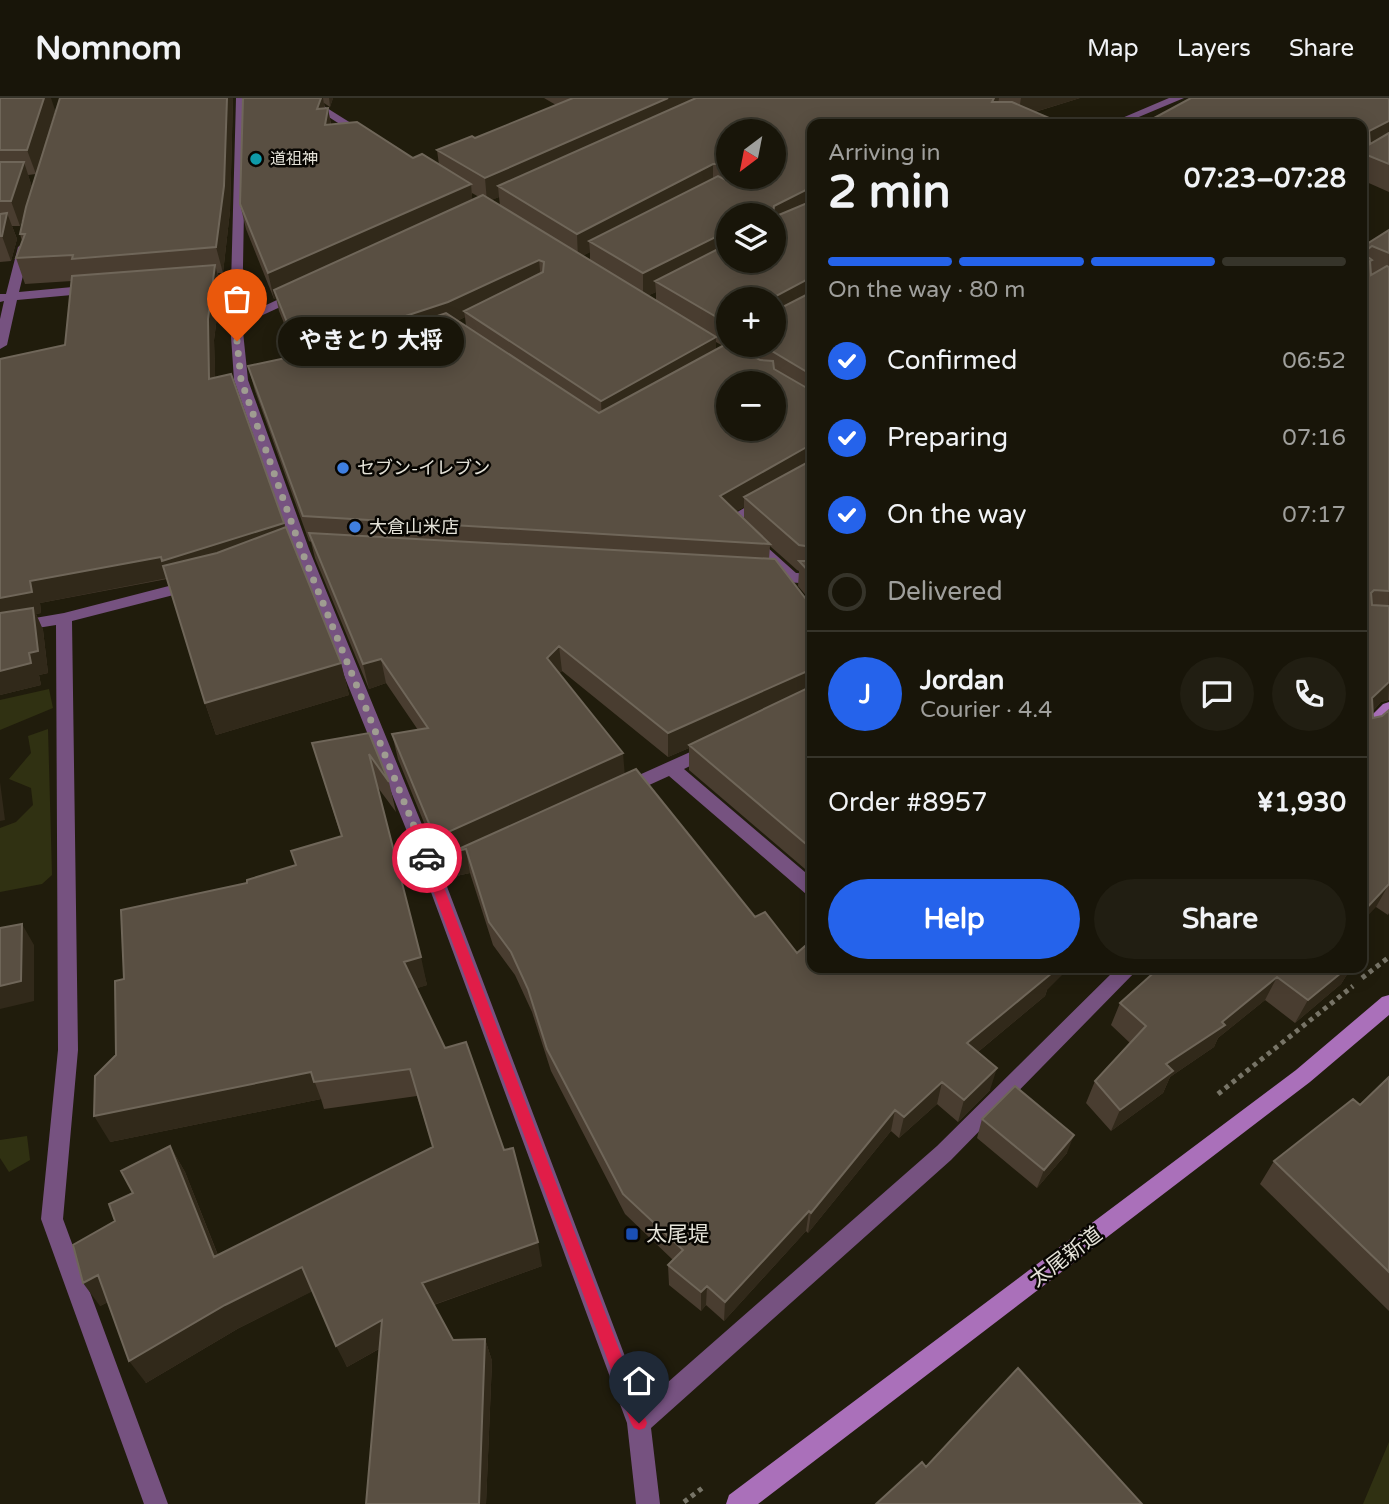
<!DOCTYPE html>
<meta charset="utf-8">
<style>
:root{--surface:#181509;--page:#211e12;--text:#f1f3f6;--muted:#9f9f9c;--line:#36342a;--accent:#2563eb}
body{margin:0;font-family:"Varela Round","Noto Sans JP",sans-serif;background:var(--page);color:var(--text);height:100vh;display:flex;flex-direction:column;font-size:26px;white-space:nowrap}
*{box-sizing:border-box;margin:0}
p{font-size:23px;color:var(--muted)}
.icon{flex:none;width:38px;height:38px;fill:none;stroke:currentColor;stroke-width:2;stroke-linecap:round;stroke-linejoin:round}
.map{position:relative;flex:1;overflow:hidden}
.drawer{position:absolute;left:807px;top:21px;width:560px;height:854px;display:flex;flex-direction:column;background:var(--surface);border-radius:14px;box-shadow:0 4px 18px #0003,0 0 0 2px var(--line)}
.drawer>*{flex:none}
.needle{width:46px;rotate:212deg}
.tools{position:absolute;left:716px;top:21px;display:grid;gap:14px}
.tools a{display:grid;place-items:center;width:70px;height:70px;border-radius:50%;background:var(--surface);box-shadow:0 4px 18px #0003,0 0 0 2px var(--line);font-size:35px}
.pin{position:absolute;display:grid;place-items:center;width:60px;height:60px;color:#fff;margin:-72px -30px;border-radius:50% 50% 50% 0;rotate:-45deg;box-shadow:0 0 7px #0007}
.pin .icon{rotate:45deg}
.courier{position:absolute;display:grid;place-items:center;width:70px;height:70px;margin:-35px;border:5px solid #e11d48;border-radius:50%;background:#fff;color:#222;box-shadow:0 2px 9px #0007}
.bubble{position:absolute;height:49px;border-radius:24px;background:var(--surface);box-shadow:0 4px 18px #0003,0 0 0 2px var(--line);font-size:23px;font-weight:700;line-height:49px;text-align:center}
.overview em{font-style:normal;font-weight:700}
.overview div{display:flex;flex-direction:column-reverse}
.overview{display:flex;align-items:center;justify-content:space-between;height:119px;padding:0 21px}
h1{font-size:46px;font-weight:700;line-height:52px}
.bar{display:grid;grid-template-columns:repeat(4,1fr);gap:10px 7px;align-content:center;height:84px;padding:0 21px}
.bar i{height:9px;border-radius:5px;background:var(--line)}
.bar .on{background:var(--accent)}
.bar p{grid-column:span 4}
.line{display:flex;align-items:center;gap:18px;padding:0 21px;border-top:2px solid var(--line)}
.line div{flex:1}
.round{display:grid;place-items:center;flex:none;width:74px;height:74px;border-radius:37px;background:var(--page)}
ol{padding:0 21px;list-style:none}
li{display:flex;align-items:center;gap:21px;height:77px}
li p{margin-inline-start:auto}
li .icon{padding:7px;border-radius:50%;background:var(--accent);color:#fff;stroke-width:4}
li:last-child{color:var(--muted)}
li i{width:38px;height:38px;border:4px solid var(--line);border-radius:50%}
.button{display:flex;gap:14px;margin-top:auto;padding:14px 21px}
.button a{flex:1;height:80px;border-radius:42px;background:var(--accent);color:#fff;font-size:28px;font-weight:700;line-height:80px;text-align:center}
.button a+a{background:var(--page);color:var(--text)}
header{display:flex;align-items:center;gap:42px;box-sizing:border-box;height:98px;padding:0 35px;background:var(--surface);border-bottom:2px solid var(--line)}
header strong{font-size:33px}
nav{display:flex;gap:38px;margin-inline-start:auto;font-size:24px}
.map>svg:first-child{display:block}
.green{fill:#303112}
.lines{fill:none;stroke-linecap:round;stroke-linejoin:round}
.path{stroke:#777467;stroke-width:5;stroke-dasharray:4.5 4.5;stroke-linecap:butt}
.lane{fill:#765280;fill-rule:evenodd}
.street{fill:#765280;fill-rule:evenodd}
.secondary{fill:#aa70ba;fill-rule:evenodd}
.wall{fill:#493d30;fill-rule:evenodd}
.shaded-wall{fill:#31291a}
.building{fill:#594f42;stroke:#6f6659;stroke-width:2;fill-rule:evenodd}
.route{fill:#e11d48}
.done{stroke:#9f9d91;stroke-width:7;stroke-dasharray:0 12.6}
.culture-dot{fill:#0f9aa8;stroke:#080602;stroke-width:2.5}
.shop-dot{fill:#3f7fe0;stroke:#080602;stroke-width:2.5}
.transit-dot{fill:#1a4fb4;stroke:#080602;stroke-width:2.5}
.labels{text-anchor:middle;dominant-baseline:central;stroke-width:5;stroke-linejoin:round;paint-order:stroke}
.far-poi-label{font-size:16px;fill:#e4e2d8;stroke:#080602;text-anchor:start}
.poi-label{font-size:18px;fill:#e4e2d8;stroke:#080602;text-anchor:start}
.near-poi-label{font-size:21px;fill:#e4e2d8;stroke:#080602;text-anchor:start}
.near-street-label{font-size:21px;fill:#e4e2d8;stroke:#080602}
</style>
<header>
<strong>Nomnom</strong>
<nav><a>Map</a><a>Layers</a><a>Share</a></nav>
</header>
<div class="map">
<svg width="1389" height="1406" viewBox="0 0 1389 1406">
<rect width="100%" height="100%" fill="#201c0c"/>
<path class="green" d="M49,591L53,610L0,632V602Z
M48,631L52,777L42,786L0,794V730L16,724L33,707L31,690L9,681L31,655L28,638Z
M27,1038L30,1062L9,1074L0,1060V1042Z
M1389,1344V1406H1363Z"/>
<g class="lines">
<path class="path" d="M1362,880L1389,859
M1218,996L1353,888
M684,1404L705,1388"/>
<path class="lane" d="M1169,0H1184L1122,26H1108Z
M24,145L30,149L19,194L94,187L100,191L94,195L17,202L7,247L0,251V221L4,203L0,204V196H6L18,149Z
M237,176L241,177V183L195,187L189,183L195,179Z
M296,193L302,197L300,200L241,227L236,228L230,224Z
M763,399L768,401L770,404L768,407L739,424L796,475L799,479L796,483H786L722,423Z
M708,646L714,648L717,652L714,656L684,671L812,780V798L806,796L669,678L625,698L619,696L616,691L619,686Z
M476,752L482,754L485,759L482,764L440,783L434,785L428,783L425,778L428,773Z"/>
<path class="street" d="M236,0H246L242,224L248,282L309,451L443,778L643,1306L937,1048L1117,870H1139L951,1062L651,1330L660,1406H636L627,1325L425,778L293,451L234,282L230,224Z
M299,0H311L370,37L360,39Z
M767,473L812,476V486L762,482L759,478L762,474Z
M192,482L200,487L197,491L72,523L78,952L63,1121L168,1406H144L41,1121L58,952L56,527L0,536V526L64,515Z"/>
<path class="secondary" d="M1389,604V620L1368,641L1362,643V627L1383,606Z
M1389,897V917L1310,984L758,1406H726L729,1397L1296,972L1382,899Z"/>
</g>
<path class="wall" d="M0,0L55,12L36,76L28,77L32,89L20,128H12L17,141L11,163L0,164Z
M60,0H233L230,113L223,175H218L221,188L214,242L215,279L284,425L341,565L349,597L216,637L205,605L167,481L40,505L41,515L36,516L43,532L48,575L39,577L41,587L0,597L65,247L72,183L25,186L16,160L22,143L20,136Z
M243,0H333L330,9L324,5L325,10H328L331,26L413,60L439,67L437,52L475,40L556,7L544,0H1080L1035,14L812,26V777L689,672V650L668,659L562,573L559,575L625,676L755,819L797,855L1047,892L1045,898L978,954L990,992L958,1024L937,1006L899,1040L891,1033L808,1135L806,1133L724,1223L706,1207L701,1213L669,1187L668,1167L673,1162L625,1116L551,973L532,914L515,877L493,847L470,775L456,778L452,759L440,764L398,661L392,636L418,632L386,585L369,591L315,460L311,444L309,443L255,293L248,268L297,257L279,213L276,200L274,201L246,131L240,106ZM728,33L774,79H728ZM472,95L479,99L472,102ZM499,99L500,108L491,102ZM728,117L774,163H728ZM590,154V163L582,158ZM656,194V203L647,198ZM728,201H774V247H739V250L728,247ZM465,219L466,228L457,223ZM716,244L723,248L716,252ZM744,409V420L736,413ZM770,448L797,472L799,473L798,488L809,501H806L769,461Z
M1389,0V94L1362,82V26Z
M1389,132V602L1381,604L1373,613V620L1382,618L1389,612V815L1388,817L1376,809L1362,149Z
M369,635L389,684L396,714L376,687L427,887L417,890L542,1168L434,1207L453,1242L485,1241L492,1263L486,1406H366L379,1251L347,1269L312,1193L239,1230L146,1285L108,1204L100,1208L115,1123L133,1095L170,1048L185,1074L218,1157L433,1049L417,998L324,1011L321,1001L110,1044L116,957L124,881L296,767L291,753L341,738L312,645Z
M1159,870H1351L1341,886L1295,925L1265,902L1218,940L1214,949L1170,979L1163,995L1111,1033L1086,1005L1095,983L1130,945L1111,927L1120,905Z
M1389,979V1213L1260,1086L1274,1063L1360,1007Z
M982,1021L1067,1055L1037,1090L977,1040Z"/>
<path class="shaded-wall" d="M0,0H51L55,12L36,76L27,52Z
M227,0H233L230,113L223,175L216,149Z
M321,0H323L326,19L328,10L332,35L330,51L317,11Z
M329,0H333L330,9Z
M668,0H721L498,88L499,99L487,104L485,80Z
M993,0H999L996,20L990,24Z
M1021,0H1080L1018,19Z
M1389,23V42L1363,56L1369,33Z
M24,64L32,89L20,128L11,103Z
M713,66V90L589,143L590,154L578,160L577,136Z
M471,86L473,111L274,192L276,200L274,201L268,175Z
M812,89V113L774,131V108Z
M7,115L17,141L11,163L2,138Z
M728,133V157L655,183L656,194L643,200V175Z
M539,162L541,183L464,213L465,219L451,226L300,265L295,244Z
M215,167L221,188L214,242L216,302L209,281L208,221Z
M812,179L811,204L774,223V199Z
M728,223V247L724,249L725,224Z
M716,239V261L602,325L601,303Z
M812,346V370L744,399V409L719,423L720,398Z
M284,425L290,447L168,480L40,505L41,515L36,516L43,532L48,575L39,577L41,587L0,597V500L30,483Z
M559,548L562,573L549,585L547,560Z
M381,561L386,585L369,591L363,566Z
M341,565L349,597L216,637L205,605Z
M812,571V595L689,647V650L668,659V635Z
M1389,584L1388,602L1381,604L1362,624L1372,600Z
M623,655L625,679L466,753L470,775L456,778L452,759L440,764L435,740Z
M0,684L5,722L0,723Z
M1389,786L1376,809L1362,824V815Z
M22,826L34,847V903L0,911V888Z
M421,859L427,887L412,892L404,864Z
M1053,870H1069L1047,892L1045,898L961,968L967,945Z
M1347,870H1351L1341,886L1295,925L1308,902Z
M1277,879L1265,902L1218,940L1214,949L1170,979L1163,995L1111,1033L1120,1012L1166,966L1222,924Z
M997,970L990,992L958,1024L964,1002Z
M311,974L321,1001L110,1044L94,1018Z
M942,984L937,1006L899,1040L904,1019Z
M895,1012L891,1033L808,1135L811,1115Z
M1074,1037L1067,1055L1037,1090L1044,1072Z
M170,1048L185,1074L228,1183L214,1159Z
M809,1113L806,1133L724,1223L725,1204Z
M538,1144L542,1168L430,1208L422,1185Z
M302,1169L313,1193L239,1230L146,1285L129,1263L225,1207Z
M98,1177L116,1200L100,1208L83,1185Z
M707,1188L706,1207L701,1213V1194Z
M382,1222L391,1244L347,1269L336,1248Z
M485,1241L492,1263L486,1406H479Z"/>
<path class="building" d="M0,0H44L27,52H0Z
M60,0H227L224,88L216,149L72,161L73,157L16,160L25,136H20L26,109Z
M243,0H321L317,11L328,10L325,27L357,24L413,60L422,56L471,86L268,175L240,106Z
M573,0H668L485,80L437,52L472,38L475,40Z
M696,0H994L992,4H1012L1063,26H812V89L774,108L773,117H728V133L643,175L589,143L718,78L740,89L750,87L751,82L746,79H774V33H728V68L724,66H713L577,136L498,88Z
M1191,0H1389V23L1369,33L1370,46L1389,35V66L1362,55V26H1143Z
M0,64H24L11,103H0Z
M483,97L716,239L601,303L464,213L543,174L544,164L539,162L448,204L360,233L295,244L274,192Z
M812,103V179L774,199L775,213L812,194V277L762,247H774V201H728V223L725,224L655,183L728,146V163H774V119Z
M7,115L2,138H0V116Z
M1389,132V155L1372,148L1368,151V159L1372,162L1370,163L1371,177L1387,168L1389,169V493L1374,492L1371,495L1372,507L1389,508V584L1372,600L1373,620L1382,618L1389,612V786L1362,815V149Z
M215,167L208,221L209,281L231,276L284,425L162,463L161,459L30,483L32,494L0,500V261L65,247L72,178Z
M446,215L599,315L728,245V247H734L760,262L773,263L774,271L812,293V346L720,398L770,446L303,418L248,268L300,257L299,253L363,243ZM728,285H774V331H728Z
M812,362V449L799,447L744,399Z
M286,429L341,565L205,605L163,468L217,455Z
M309,435L775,461L806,501L812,502V571L668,635L559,548L547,560L623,655L435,740L392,636L428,630L381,561L363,566Z
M799,463H812V477Z
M33,510L38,553L29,555L31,565L0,573V515Z
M812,588V751L689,647Z
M369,635L389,684L369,656L421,859L404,864L445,950L466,944L504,1052L513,1050L538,1144L422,1185L453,1242L485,1241L479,1406H366L382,1222L336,1248L302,1169L225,1207L129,1263L98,1177L83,1185L73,1147L115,1123L109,1106L133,1095L121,1073L170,1048L214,1159L433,1049L410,971L314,984L311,974L94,1018L95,978L116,957L115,883L124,881L121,812L247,785V782L296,767L291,753L342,738L312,645Z
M636,671L755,819L765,814L797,855L812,842V870H1053L1050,873L1052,875L967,945L997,970L964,1002L942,984L904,1019L895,1012L811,1115L809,1113L725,1204L707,1188L701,1194L668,1167L683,1152L623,1096L547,951L528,891L511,854L489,824L466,751L452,754Z
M22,826L21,883L0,888V830Z
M1159,870H1347L1308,902L1277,879L1222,924L1225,927L1166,966L1173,973L1120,1012L1095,983L1146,928L1120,905Z
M1389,979V1174L1274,1063L1353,1001L1360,1007Z
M1015,988L1074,1037L1044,1072L982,1021Z
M1018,1270L1142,1406H876L922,1364L926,1369Z"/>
<path class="route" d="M427,756L433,760L647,1325L645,1330L639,1332L634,1330L631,1325L421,760Z"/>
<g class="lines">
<path class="done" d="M237,243L241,282L301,451L427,760"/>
</g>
<circle class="culture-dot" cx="256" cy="61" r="7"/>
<g class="shop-dot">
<circle cx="343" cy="370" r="7"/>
<circle cx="355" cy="429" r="7"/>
</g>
<rect class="transit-dot" x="625" y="1129" width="14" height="14" rx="3.5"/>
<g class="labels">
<g class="far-poi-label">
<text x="270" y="61">道祖神</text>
</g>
<g class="poi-label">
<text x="357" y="370">セブン-イレブン</text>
<text x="369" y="429">大倉山米店</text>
</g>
<g class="near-poi-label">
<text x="646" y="1136">太尾堤</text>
</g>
<g class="near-street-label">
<text transform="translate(1066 1159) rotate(-37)">太尾新道</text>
</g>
</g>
</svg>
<div class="tools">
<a><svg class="needle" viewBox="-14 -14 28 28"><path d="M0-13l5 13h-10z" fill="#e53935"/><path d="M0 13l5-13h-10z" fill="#9f9f9c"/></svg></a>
<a><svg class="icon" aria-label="layers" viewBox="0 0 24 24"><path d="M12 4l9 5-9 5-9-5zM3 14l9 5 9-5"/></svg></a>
<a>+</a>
<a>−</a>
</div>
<div class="pin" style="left:237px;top:243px;background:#ea580c"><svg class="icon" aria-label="bag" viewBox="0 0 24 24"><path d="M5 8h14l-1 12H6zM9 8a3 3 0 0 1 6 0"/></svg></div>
<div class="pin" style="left:639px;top:1325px;background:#1f2937"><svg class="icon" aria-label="home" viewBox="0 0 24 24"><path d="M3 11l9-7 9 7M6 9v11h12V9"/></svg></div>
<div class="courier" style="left:427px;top:760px"><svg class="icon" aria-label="car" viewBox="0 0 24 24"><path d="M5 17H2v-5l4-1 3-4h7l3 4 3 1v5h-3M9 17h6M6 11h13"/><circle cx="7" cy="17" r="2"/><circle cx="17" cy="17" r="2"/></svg></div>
<div class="bubble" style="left:278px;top:219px;width:186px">やきとり 大将</div>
<section class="drawer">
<div class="overview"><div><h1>2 min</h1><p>Arriving in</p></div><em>07:23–07:28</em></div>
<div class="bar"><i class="on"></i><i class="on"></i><i class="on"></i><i></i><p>On the way · 80 m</p></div>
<ol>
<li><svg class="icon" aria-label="check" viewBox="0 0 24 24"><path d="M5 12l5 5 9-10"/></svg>Confirmed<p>06:52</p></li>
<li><svg class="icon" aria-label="check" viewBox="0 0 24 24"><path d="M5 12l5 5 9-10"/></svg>Preparing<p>07:16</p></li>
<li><svg class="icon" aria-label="check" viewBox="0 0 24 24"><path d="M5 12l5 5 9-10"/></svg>On the way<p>07:17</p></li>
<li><i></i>Delivered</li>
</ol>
<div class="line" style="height:126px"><b class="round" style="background:var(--accent);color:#fff">J</b><div><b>Jordan</b><p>Courier · 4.4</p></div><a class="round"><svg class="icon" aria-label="chat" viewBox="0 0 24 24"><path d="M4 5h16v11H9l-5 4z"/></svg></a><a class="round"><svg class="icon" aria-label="phone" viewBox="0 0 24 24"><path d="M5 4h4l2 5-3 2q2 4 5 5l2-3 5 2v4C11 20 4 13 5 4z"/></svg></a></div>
<div class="line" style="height:91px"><div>Order #8957</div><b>¥1,930</b></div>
<div class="button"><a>Help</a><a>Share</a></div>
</section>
</div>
